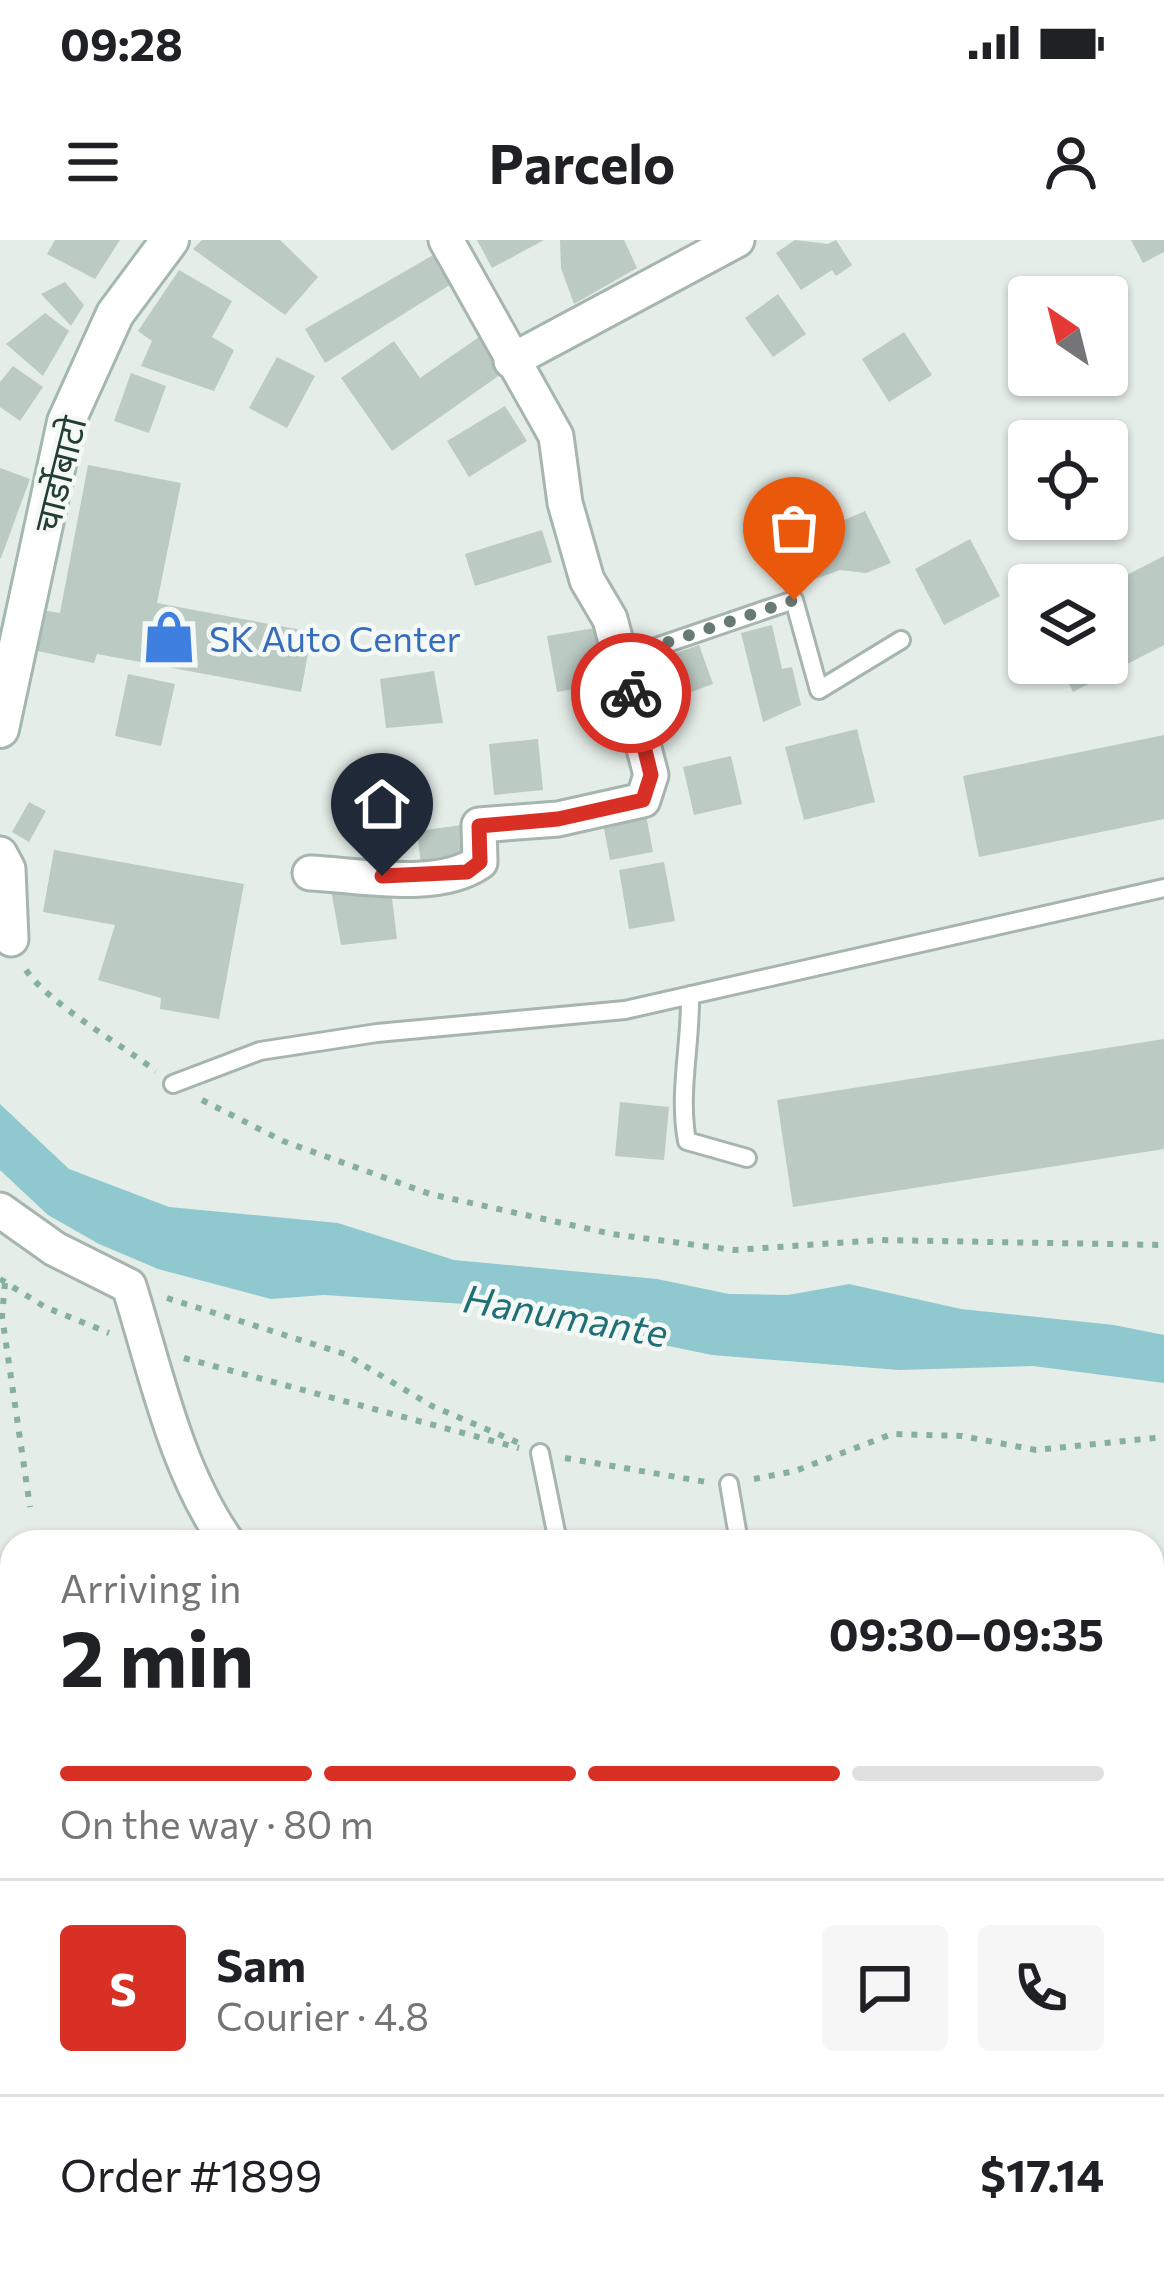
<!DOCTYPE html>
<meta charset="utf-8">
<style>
:root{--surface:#fff;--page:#f6f6f6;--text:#202124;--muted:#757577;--line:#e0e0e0;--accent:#d93025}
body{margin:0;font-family:Commissioner,"Noto Sans Devanagari",sans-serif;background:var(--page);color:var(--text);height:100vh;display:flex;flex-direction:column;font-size:45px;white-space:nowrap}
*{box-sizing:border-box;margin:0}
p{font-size:39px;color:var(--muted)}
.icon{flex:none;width:66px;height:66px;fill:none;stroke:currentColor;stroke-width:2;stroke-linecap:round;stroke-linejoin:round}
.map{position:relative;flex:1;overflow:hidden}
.details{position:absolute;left:0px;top:1290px;width:1164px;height:747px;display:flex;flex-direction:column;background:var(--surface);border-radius:36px 36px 0 0;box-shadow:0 3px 9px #0004}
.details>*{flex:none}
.needle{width:78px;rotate:325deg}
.buttons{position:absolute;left:1008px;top:36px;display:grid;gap:24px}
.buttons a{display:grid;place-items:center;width:120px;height:120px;border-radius:12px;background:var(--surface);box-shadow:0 3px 9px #0004;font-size:60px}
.pin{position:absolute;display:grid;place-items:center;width:102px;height:102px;color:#fff;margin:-123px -51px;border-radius:50% 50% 50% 0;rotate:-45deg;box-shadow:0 0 12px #0007}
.pin .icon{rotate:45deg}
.courier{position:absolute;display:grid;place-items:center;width:120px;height:120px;margin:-60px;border:9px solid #d93025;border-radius:50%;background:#fff;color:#222;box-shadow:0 3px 15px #0007}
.headline em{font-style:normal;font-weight:700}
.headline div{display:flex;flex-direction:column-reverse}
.headline{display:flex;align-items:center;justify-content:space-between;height:204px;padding:0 60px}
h1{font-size:78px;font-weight:700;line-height:90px}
.bar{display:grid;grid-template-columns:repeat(4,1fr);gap:18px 12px;align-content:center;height:144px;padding:0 60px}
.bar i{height:15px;border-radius:9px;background:var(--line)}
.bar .selected{background:var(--accent)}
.bar p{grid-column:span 4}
.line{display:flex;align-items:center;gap:30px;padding:0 60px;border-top:3px solid var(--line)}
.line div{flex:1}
.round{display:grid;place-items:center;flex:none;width:126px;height:126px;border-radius:12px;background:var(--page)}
.status{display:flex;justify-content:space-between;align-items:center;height:84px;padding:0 60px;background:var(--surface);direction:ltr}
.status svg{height:33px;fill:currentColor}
header{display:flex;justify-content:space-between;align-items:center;height:156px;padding:0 60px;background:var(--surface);font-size:54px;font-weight:700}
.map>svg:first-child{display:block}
.water{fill:#8fc9cf}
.building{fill:#bccac4}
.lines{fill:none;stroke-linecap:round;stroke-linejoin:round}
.lane-casing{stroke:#a7b5af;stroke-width:22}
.street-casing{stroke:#a7b5af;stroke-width:39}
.secondary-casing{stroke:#a3b8af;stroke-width:42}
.path{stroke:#86af9f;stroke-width:6;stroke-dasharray:6 9;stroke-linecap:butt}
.lane{stroke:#fff;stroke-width:16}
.street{stroke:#fff;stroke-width:33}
.secondary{stroke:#fff;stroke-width:36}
.done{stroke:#677b74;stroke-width:12;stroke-dasharray:0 21.6}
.route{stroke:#d93025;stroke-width:15}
.labels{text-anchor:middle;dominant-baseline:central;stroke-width:9;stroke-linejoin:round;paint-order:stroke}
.street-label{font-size:36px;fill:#243e35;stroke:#f4f9f6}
.shop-label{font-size:36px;fill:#366cbe;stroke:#f4f9f6;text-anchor:start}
.water-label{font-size:39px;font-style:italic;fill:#206f77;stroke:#f4f9f6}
</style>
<div class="status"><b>09:28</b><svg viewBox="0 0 49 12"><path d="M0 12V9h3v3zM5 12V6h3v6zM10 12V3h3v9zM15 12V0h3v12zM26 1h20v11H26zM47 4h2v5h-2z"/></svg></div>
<header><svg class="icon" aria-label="menu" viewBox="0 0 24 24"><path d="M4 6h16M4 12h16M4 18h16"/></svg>Parcelo<svg class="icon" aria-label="person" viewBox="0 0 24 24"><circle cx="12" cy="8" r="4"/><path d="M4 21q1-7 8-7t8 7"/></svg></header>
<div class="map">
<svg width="1164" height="2035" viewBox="0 0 1164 2035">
<rect width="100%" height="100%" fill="#e4ede8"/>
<path class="water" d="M0,864L69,929L169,967L338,983L454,1020L657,1039L729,1054L788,1055L849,1044L961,1069L1114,1085L1164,1095V1143L1033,1126L899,1130L712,1115L465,1064L324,1055L271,1059L158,1029L99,1004L48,975L0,930Z"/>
<path class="building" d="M55,0H120L95,39L47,14Z
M202,0H280L318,37L285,75L193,9Z
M477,0H544L492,28Z
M560,0H624L637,28L574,64L561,28Z
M795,0L828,4L836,0L852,25L836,36L832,30L801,50L776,13Z
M1131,0H1164V12L1143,23Z
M435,14L453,43L325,123L305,89Z
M179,30L232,61L212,97L234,110L214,151L141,126L152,101L138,91Z
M65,42L84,65L71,86L41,54Z
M778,54L806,94L773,117L745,78Z
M45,73L69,91L43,136L6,104Z
M904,92L932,135L889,162L862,119Z
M479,97L504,132L392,211L341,138L394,101L420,138Z
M277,117L315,136L287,188L249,168Z
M13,126L43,147L20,181L0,167V142Z
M131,133L166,146L149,193L114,181Z
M505,166L527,201L469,237L447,201Z
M88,225L181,243L157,363L312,392L301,452L97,414L94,423L33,410L41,370L60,373Z
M0,228L30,239L1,318H0Z
M865,271L891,323L866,333L840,330L815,339L798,300Z
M542,290L552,322L475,346L465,314Z
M970,299L1000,356L944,385L915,329Z
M1164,316V405L1073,452L1059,423H1107V345Z
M772,385L782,429L792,427L801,465L763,482L741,393Z
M601,387L610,443L557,452L547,396Z
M699,405L713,444L655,465L642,425Z
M434,431L443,483L386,488L380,439Z
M128,434L175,444L161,506L115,496Z
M857,489L875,562L804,580L785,507Z
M1164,495V579L979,617L963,536Z
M538,499L543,550L494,555L489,504Z
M731,516L742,564L694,575L683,527Z
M29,562L46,571L29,602L12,592Z
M646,575L653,612L610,620L603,584Z
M462,585L466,619L421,625L417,591Z
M54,610L244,644L219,779L160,769L161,758L98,740L115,685L43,672Z
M664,622L675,681L629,689L619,630Z
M331,650H391L397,699L341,705Z
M1164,799V909L793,967L777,860Z
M620,862L669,867L664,920L615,916Z
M12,1609V1665L0,1662Z
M0,1704L12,1708V1764L0,1760Z
M12,1852V1928L0,1933V1854Z
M1161,1867L1164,1870V1931L1152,1919V1876Z
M240,2025H299L302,2035H243Z"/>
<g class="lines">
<defs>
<path id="lane" d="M621,419L794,360L819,450L901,400
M690,755C691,804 678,853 687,901L747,918
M173,844L260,811L377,793L625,770L1164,648
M540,1213L558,1302
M729,1244L739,1302"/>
<path id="street" d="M511,121L737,0
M0,614L8,629L11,699
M310,633C360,635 437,652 480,622L479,585L558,579L643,560L651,535L610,379L587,340L565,263L556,196L446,0
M0,970L55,1009L129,1046C156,1132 175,1228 227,1302
M0,1552L11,1519
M1152,2016L1164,1998
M14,2035L36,2025"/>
<path id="secondary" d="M0,489L66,182L115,74L170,0
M0,1505L12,1521
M149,2025L152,2035"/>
</defs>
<use href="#lane" class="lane-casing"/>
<use href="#street" class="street-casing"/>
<use href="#secondary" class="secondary-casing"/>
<path class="path" d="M26,730C49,764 119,803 156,831
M202,860L283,901L430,954L612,994L734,1010L881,1000L1164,1005
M0,1039L45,1067L109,1093
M5,1043L2,1076L30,1267
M167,1058L345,1114L432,1166L519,1203
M184,1118L519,1208
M565,1218L706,1242
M754,1239L795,1231L892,1194L962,1196L1036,1210L1164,1197"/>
<use href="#lane" class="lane"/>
<use href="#street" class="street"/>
<use href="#secondary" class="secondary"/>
</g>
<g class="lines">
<path class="done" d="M631,453L621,418L794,360"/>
<path class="route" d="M382,636L467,632L480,622L479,586L558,579L643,560L651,535L631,453"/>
</g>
<defs>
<symbol id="shop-bare" viewBox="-9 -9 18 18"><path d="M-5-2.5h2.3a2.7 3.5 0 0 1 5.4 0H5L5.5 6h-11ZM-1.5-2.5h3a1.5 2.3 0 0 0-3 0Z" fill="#3f7fe0" stroke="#f4f9f6" stroke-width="2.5" paint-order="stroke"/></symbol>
</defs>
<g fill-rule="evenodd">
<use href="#shop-bare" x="131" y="359" width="76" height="76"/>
</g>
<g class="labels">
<g class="street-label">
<text transform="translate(58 234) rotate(-76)">चार्डोबाटो</text>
</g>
<g class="shop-label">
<text x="209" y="397">SK Auto Center</text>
</g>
<g class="water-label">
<text transform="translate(566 1074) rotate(10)">Hanumante</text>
</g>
</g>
</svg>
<div class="buttons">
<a><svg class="needle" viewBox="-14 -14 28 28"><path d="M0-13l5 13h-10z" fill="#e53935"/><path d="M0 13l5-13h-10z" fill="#757577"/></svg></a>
<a><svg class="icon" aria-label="locate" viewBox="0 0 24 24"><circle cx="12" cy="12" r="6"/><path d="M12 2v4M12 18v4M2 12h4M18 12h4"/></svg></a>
<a><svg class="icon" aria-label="layers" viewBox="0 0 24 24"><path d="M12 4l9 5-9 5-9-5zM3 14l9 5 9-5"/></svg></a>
</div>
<div class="pin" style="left:794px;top:360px;background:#ea580c"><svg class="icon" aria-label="bag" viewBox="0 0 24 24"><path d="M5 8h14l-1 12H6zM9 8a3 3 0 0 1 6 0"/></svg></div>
<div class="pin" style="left:382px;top:636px;background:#1f2937"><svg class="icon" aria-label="home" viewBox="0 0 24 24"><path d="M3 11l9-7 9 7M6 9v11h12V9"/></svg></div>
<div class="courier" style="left:631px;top:453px"><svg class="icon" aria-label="bike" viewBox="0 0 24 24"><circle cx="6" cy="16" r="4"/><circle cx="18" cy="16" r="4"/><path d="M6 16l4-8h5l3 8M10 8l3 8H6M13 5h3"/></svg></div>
<section class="details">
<div class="headline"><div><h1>2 min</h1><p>Arriving in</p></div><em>09:30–09:35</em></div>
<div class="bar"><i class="selected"></i><i class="selected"></i><i class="selected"></i><i></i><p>On the way · 80 m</p></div>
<div class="line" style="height:216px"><b class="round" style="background:var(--accent);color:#fff">S</b><div><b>Sam</b><p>Courier · 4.8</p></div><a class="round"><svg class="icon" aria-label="chat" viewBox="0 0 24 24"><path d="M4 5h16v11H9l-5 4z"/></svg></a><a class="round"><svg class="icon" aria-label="phone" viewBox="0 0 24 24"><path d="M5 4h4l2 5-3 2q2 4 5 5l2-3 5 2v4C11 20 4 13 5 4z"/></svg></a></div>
<div class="line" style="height:156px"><div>Order #1899</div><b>$17.14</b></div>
</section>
</div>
